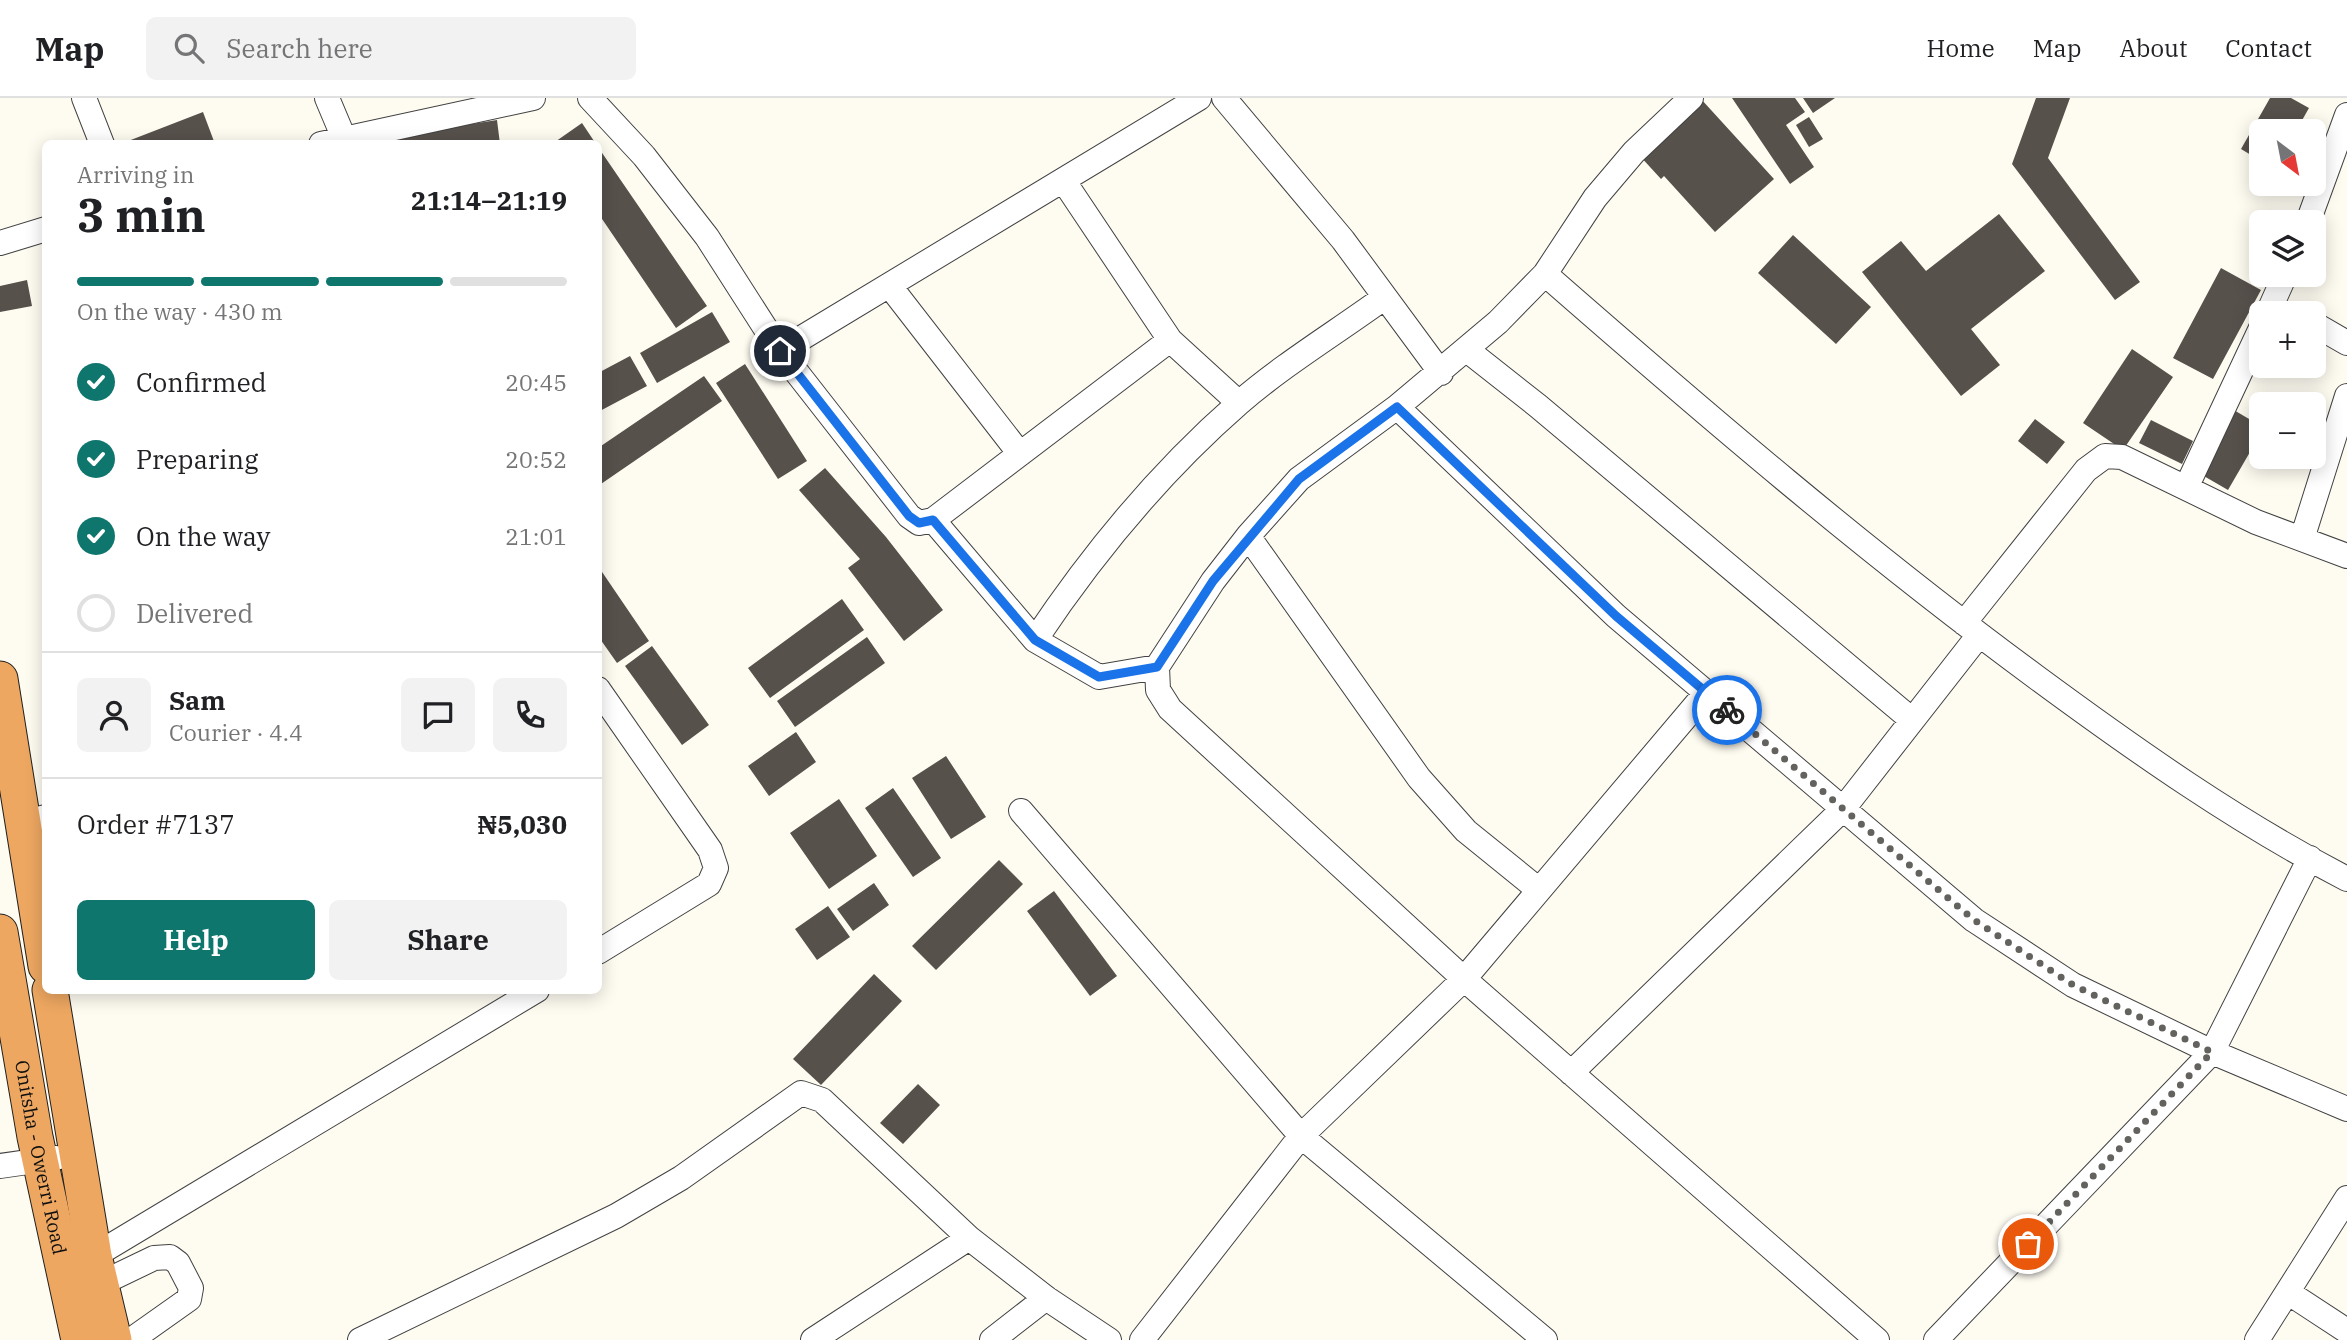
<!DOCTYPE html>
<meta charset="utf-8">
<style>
:root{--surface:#fff;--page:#f2f2f2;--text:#202124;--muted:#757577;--line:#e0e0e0;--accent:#0f766e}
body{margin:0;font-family:"IBM Plex Serif",serif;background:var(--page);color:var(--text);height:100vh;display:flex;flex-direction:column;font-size:26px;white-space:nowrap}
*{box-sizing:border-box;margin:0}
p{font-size:23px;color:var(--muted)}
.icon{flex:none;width:38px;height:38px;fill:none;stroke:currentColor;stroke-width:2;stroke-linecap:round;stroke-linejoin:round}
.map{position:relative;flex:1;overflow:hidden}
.drawer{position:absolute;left:42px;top:42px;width:560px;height:854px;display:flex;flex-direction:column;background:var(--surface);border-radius:10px;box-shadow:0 4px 18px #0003}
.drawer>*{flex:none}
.needle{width:46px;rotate:148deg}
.fabs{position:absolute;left:2249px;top:21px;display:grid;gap:14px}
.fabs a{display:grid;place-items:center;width:77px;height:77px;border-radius:10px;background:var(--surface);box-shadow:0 4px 18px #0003;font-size:35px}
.pin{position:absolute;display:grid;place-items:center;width:60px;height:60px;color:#fff;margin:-30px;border:4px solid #fff;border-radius:50%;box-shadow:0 2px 7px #0007}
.courier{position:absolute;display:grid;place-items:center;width:70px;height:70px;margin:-35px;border:5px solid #1a73e8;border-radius:50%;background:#fff;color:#222;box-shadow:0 2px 9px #0007}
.headline em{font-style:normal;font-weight:700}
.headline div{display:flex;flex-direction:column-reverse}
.headline{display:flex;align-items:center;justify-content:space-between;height:119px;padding:0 35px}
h1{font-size:46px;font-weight:700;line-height:52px}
.bar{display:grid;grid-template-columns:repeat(4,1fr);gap:10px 7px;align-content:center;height:84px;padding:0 35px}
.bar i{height:9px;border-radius:5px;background:var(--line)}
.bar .selected{background:var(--accent)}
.bar p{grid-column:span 4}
.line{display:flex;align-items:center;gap:18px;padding:0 35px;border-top:2px solid var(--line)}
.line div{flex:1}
.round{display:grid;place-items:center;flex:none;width:74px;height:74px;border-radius:10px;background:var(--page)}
ol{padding:0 35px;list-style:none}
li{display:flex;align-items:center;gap:21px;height:77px}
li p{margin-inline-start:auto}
li .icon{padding:7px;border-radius:50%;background:var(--accent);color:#fff;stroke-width:4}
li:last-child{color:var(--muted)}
li i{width:38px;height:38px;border:4px solid var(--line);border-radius:50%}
.action{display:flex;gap:14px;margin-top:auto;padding:14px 35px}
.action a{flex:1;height:80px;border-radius:10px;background:var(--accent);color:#fff;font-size:28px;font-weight:700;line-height:80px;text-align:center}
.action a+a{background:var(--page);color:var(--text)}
header{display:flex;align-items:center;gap:42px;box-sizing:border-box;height:98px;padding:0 35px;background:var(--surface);border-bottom:2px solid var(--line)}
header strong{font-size:33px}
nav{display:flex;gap:38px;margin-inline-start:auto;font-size:24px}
.search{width:490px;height:63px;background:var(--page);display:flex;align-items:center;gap:18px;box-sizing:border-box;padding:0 24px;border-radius:10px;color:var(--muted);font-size:26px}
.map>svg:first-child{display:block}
.building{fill:#57514c}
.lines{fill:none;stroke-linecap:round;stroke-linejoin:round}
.minor-casing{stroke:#424242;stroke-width:26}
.highway-casing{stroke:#202020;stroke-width:37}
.minor{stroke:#fff;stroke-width:24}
.highway{stroke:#eda761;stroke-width:35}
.done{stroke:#63625e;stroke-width:7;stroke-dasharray:0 12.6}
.route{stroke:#1a73e8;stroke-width:9}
.labels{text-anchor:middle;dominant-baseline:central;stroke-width:7;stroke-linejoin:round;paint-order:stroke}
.street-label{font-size:19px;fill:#0f0f0f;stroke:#fff}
</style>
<header>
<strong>Map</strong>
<div class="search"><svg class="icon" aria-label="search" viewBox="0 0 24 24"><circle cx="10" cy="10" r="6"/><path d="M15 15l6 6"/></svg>Search here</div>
<nav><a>Home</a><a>Map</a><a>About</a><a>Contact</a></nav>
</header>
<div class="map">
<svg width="2347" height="1242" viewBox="0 0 2347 1242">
<rect width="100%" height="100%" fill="#fefcf1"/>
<path class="building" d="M1732,0H1795L1805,14L1786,27L1814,69L1790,86Z
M1803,0H1835L1813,15Z
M2036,0H2070L2048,60L2140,184L2115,202L2012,66Z
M2270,0H2291L2309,10L2296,33H2261V63L2241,51Z
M1701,1L1774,81L1715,134L1664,78L1661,81L1639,57Z
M203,14L215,46H123V45Z
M1809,19L1823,41L1809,49L1796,27Z
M497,22L500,46H397L395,38Z
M582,25L596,46H552Z
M598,49L707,208L676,230L598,115Z
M1999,116L2045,173L1971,231L2000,267L1961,298L1862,174L1901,143L1926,173Z
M1793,137L1871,209L1836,246L1758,175Z
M2221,170L2261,192L2213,281L2173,260Z
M27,182L32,208L0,214V188Z
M712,214L730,244L657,285L640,255Z
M2132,251L2173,279L2123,352L2083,325Z
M630,258L647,288L598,314V275Z
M745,266L807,363L778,381L716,285Z
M704,278L722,303L598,388V350Z
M2227,308L2261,328V335L2228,392L2190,370Z
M2035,321L2065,344L2047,366L2018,343Z
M2151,322L2193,343L2182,366L2139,345Z
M825,370L886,439L943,512L904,543L848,470L860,461L799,392Z
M598,468L649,543L617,565L598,538Z
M842,501L864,532L770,600L748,570Z
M867,539L885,565L795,629L777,603Z
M652,548L709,627L682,647L625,568Z
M796,634L816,664L769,698L748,668Z
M946,658L986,719L951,741L912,680Z
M893,690L941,760L913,779L865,710Z
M839,701L877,758L829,791L790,735Z
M999,762L1023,786L936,872L912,848Z
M874,785L889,807L853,833L837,811Z
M1054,793L1117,878L1090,898L1027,813Z
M828,808L850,839L817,862L795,831Z
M874,876L902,903L821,987L793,961Z
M918,986L940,1007L903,1046L880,1025Z"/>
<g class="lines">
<defs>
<path id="minor" d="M84,0L102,46
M327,0L343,38
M590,0L644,58L707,139L780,253L909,418L919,425L933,422L1170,242
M1224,0L1343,142L1441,275
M1691,0L1634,54L1595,100L1545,176L1498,224L1397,309L1299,381L1248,438L1213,483L1157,569L1158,592L1170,611L1464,881L1877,1242
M321,46L533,0
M1063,82L1170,242L1239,305
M2308,124L2347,17
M0,145L46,131
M1545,176C1704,315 1865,453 2036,579C2135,652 2237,724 2347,781
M889,187L1020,356
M2268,215L2285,177
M2314,226L2347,245
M1467,252L1538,308L1912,622
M780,253L1199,0
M1397,309L1616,518L1974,822L2073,887L2212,954L2347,1011
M2186,390L2261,230
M933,422L1035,542L1099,579L1157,569
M1248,438L1419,680L1466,733L1539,792
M2302,441L2347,298
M1964,525L2086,372L2105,358L2122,359L2256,424L2347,458
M1035,542C1093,455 1160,374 1239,305C1284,266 1337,234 1385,199
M598,591L710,752L716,770L709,786L598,854
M1021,713L1301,1038L1545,1242
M21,725L46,719
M1571,975L1843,711L1979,537
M0,1068L56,1060
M94,1158L537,892
M100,1186L154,1160L170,1159L178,1165L191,1190L189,1201L131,1242
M2289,1195L2347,1233
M360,1242L616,1118L681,1080L801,995L822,1002L969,1140L1046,1200L1109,1242
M813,1242L969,1140
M992,1242L1046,1200
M1142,1242L1301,1038L1464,881L1706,595
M1936,1242L2212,954L2310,760
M2257,1242L2347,1100"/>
<g id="highway">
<path d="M0,581L46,868"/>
<path id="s1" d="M0,834L35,1039L79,1242"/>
<path d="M50,892L94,1158L114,1242"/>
</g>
</defs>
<use href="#minor" class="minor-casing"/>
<use href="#highway" class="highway-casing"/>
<use href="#minor" class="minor"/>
<use href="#highway" class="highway"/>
</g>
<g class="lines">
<path class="done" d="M1727,612L1974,822L2073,887L2212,954L2028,1146"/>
<path class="route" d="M780,253L909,418L919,425L933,422L1035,542L1099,579L1157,569L1213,483L1299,381L1397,309L1616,518L1727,612"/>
</g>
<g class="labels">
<g class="street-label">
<text stroke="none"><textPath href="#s1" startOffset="229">Onitsha - Owerri Road</textPath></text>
</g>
</g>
</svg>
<div class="fabs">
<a><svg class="needle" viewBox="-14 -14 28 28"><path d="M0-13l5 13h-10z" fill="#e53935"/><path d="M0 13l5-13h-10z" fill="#757577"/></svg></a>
<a><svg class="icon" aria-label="layers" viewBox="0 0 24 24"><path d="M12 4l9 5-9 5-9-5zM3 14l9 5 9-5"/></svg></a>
<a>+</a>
<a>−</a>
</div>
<div class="pin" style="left:2028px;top:1146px;background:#ea580c"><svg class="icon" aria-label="bag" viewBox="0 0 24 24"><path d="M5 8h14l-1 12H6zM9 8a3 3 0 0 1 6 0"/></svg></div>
<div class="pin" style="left:780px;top:253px;background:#1f2937"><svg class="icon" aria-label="home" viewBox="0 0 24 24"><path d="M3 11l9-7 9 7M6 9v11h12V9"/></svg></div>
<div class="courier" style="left:1727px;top:612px"><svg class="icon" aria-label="bike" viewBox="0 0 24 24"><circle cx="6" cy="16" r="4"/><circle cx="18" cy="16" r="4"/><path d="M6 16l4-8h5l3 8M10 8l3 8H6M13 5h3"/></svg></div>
<section class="drawer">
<div class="headline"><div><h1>3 min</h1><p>Arriving in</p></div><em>21:14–21:19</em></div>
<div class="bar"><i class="selected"></i><i class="selected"></i><i class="selected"></i><i></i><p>On the way · 430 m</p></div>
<ol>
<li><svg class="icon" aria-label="check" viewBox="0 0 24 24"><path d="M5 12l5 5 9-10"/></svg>Confirmed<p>20:45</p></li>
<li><svg class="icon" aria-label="check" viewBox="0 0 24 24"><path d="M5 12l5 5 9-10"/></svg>Preparing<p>20:52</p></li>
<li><svg class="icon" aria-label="check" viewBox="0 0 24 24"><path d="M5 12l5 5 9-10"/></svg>On the way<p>21:01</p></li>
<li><i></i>Delivered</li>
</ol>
<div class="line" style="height:126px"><a class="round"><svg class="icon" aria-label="person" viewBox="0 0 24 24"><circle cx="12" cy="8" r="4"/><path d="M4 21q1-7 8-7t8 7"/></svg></a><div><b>Sam</b><p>Courier · 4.4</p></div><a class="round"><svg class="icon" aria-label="chat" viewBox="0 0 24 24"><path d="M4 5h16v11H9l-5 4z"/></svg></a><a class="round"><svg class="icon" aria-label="phone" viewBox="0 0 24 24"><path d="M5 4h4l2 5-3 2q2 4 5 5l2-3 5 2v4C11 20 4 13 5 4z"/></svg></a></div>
<div class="line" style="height:91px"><div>Order #7137</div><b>₦5,030</b></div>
<div class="action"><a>Help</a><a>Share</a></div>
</section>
</div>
